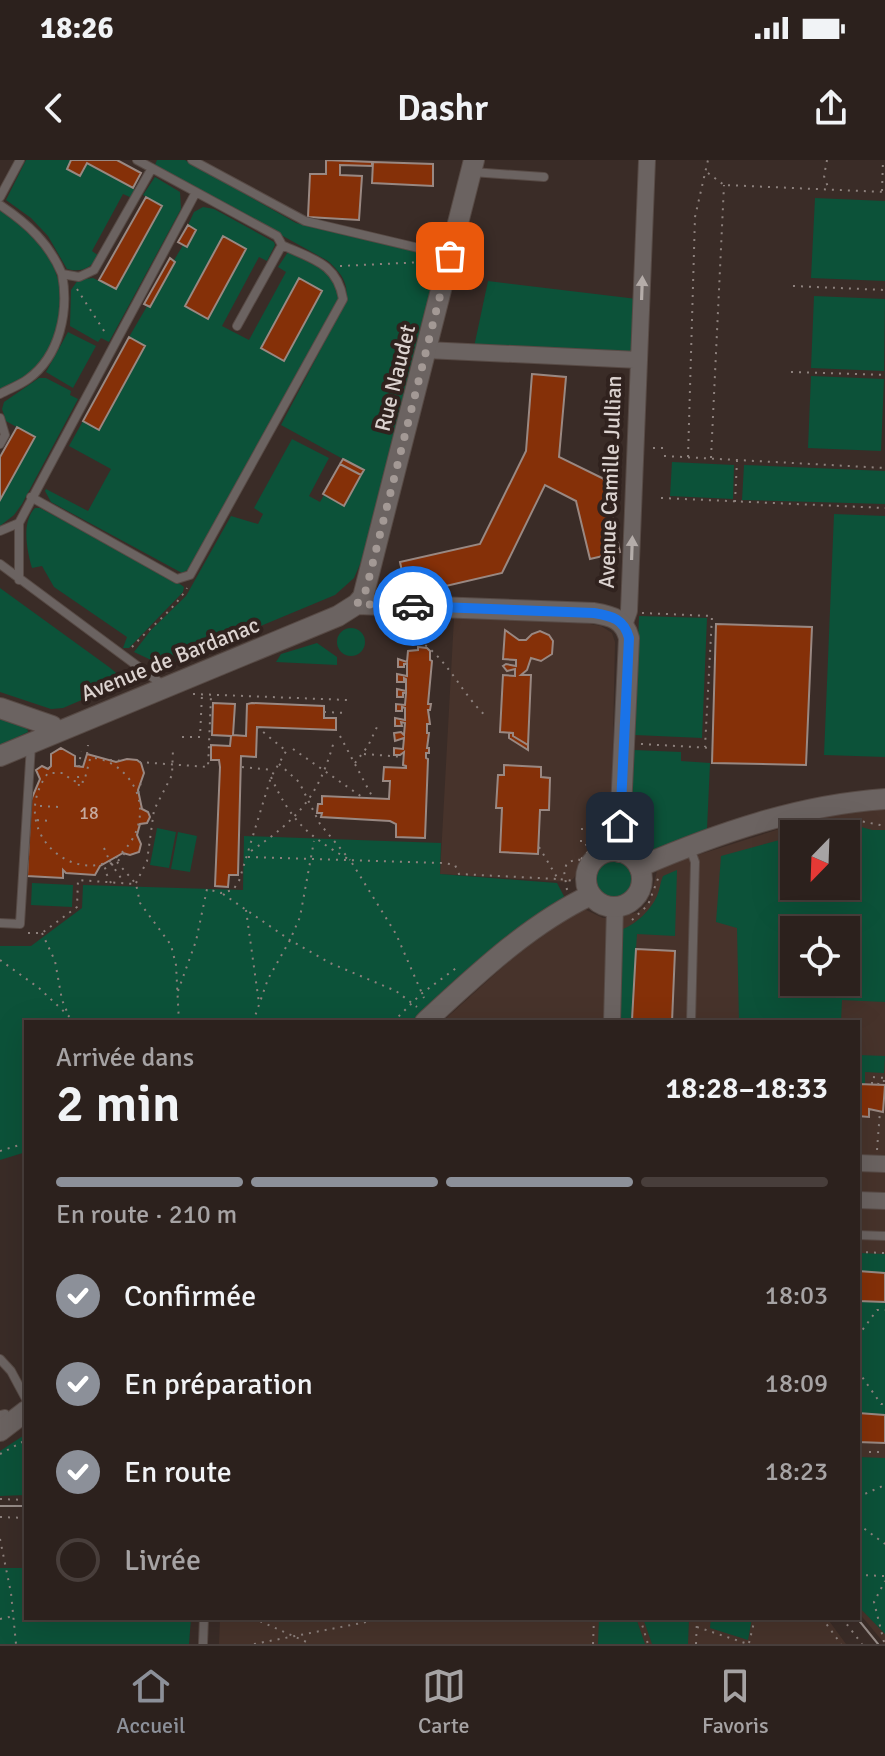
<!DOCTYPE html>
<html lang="fr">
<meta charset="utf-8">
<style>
:root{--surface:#2c211d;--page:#342926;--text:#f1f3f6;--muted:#a6a3a4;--line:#483e3b;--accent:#8c9099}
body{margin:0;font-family:Signika,sans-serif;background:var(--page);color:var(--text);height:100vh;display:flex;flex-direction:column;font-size:30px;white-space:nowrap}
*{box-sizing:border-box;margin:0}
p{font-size:26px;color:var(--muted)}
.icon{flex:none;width:44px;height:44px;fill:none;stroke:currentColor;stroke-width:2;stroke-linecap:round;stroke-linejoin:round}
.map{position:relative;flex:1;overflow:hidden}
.drawer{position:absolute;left:24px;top:860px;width:836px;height:600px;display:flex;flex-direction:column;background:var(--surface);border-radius:0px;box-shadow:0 8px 32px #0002,0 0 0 2px var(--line)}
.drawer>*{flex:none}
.needle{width:52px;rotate:203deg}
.controls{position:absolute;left:780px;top:660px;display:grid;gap:16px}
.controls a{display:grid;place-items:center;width:80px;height:80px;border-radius:0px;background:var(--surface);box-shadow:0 8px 32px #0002,0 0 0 2px var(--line);font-size:40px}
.pin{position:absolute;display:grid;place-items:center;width:68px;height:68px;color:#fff;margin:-34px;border-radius:16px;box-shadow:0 4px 12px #0006}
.courier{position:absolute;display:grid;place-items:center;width:80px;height:80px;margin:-40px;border:6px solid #1a73e8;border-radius:50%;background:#fff;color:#222;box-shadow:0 2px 10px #0007}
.headline em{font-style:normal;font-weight:600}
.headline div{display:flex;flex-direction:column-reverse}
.headline{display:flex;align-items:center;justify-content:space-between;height:136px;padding:0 32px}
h1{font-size:52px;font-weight:600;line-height:60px}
.bar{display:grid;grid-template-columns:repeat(4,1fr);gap:12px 8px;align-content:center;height:96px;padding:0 32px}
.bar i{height:10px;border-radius:6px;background:var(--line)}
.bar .selected{background:var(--accent)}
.bar p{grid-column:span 4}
ol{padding:0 32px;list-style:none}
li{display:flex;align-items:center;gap:24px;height:88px}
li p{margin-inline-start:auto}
li .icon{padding:8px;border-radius:50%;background:var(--accent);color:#fff;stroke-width:4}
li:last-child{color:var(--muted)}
li i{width:44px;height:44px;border:4px solid var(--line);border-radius:50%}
.status{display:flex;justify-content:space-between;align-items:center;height:56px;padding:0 40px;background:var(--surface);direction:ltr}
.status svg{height:22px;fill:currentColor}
header{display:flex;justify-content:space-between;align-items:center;height:104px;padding:0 32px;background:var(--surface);font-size:36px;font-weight:600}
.tabs{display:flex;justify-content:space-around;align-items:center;height:112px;border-top:2px solid var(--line);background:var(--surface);font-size:22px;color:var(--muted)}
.tabs a{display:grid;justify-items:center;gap:4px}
.tabs .selected{color:var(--accent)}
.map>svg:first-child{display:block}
.built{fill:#47332b;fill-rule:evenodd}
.green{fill:#0c5239;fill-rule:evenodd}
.building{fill:#853008;stroke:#998882;stroke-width:2}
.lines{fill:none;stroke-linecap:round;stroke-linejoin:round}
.service-casing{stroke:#574a45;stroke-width:10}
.minor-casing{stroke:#574a45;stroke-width:18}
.tertiary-casing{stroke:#574a45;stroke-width:22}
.path{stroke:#8d817d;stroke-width:2;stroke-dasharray:2 6;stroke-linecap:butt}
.service{stroke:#6b6361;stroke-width:8}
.minor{stroke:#6b6361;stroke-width:16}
.tertiary{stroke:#6b6361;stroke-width:20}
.tram{stroke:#978c88;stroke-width:2}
.oneway{fill:#b4aca9}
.done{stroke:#a39995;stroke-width:8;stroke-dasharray:0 14.4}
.route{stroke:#1a73e8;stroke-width:10}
.labels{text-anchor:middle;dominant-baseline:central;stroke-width:8;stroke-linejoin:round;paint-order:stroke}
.number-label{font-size:18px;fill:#c6aa9e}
.street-label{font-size:22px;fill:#dcd3d0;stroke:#30221e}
</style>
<div class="status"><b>18:26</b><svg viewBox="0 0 49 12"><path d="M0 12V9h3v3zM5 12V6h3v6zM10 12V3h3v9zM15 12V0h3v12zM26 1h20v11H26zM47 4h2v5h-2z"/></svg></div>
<header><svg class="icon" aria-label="back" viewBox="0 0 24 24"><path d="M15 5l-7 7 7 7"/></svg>Dashr<svg class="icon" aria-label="share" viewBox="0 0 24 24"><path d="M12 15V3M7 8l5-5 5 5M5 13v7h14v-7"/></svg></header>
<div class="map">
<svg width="885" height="1484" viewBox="0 0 885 1484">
<rect width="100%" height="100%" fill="#3a2c27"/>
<path class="built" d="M454,458L585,463L601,466L612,473L615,482L611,676L608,681L585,696L574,718L569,722L440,714Z
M885,649V1484L858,1452V862H442L515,796L575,753L584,749L603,758H617L638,752L650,740L657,711L676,702L839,650ZM794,674H846V726H794ZM794,770H846V822H794Z
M220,1458H827L846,1484H219Z"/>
<path class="green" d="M26,0H71L67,9L80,16L87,3L136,30L132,38L123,34L92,91L99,96C91,108 81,113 67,109L48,76L31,58L6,40Z
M157,0H185L296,63L439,97L364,395L354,418L335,435L164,506L134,492L151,470L186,436L231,356L258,364L263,354L254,348L292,279L329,298L309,336L320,342L324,335L344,346L363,310L281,265L345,143C350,124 342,114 328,101L155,5Z
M155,17L180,32L181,49L109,182L101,178L98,182L70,166L71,130L78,120L93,118L116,129L162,46L143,35Z
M815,38L885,41V121L811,118Z
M203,47L214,49L274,82L275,85L267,101L259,97L222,166L249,180L286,112L278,107L288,92L330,113L340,137L189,409L182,413L51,342L45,331L46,329L88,351L111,309L69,286L83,261L100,270L145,186L129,177L183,85L187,87L196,70L188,65L194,52ZM223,77L246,89L208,158ZM299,119L321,131L283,200L261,188Z
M0,50C63,85 87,163 27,215C20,222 9,226 0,230Z
M488,121L637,139L632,197L474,187Z
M814,136L885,139L884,211L811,208Z
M68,172L96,186L73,228L46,212Z
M811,216L884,219L881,291L808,288Z
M39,218H46L71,231L70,235L78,239L22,344L14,355L0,366V340L34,277L6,261L2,249L4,242Z
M672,302L734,305L733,339L670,336Z
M744,305L885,311V344L742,340Z
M35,348H40L177,422L184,427L183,432L129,488H123L127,477L54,427L42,406L32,408C27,391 21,362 35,348Z
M834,354L885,356V597L824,595Z
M0,428L109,507L126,521L63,548L51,549L0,532Z
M639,456L707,458L702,578L635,575Z
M337 482a14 14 0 1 1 28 0a14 14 0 1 1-28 0Z
M317,483L337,497V505L276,502L281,494Z
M0,557L27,568L28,572L0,585Z
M634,590L681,592V601L710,603L707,669L651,691L643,692L634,685L630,668Z
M847,663L872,670H885V842L842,840L841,862H739L737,768L716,762L721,696L794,676V726H846V674H803ZM794,770H846V822H794Z
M157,668L176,672L169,708L150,705Z
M178,672L197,676L190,712L171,709Z
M244,676L441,683L440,714L557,723L566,740L419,862H26V992L0,1000V786H31L82,748L83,725L243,730Z
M596 720a19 19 0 1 1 38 0a19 19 0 1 1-38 0Z
M677,710L675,776L637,774L631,860H618L623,769C636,764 651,750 657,736C660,729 660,723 663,716Z
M32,723L73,725L72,747L31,745Z
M858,895L885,896L884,913L865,912V924H858Z
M858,1093L885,1094V1113L858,1111Z
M858,1141L885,1142V1255L858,1253Z
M26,1274V1335L0,1336V1291Z
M858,1297L885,1298V1474L858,1446Z
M0,1408H26V1458H191L189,1484H0Z
M599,1458H636L645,1484H598Z
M643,1458H689L688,1484H652Z
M711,1458H752L748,1480L710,1468Z"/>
<path class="building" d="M71,0H117L141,13L133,28L87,3L80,16L67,9Z
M326,0L372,2V6L340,5V15L362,16L359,60L308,57L310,14H326Z
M373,2L433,4V26L372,23Z
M146,37L162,46L116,129L99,120Z
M188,65L196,70L187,87L178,82Z
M223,76L246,89L208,159L185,146Z
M170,98L175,102L150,147L144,144Z
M299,118L322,131L284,201L261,188Z
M129,177L145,186L99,270L83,261Z
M532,214L566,217L559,297L604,319L620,392L590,399L576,341L545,325L502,413L407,435L400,402L480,384L526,291Z
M17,267L35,277L0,340V297Z
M343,299L364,310L361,315L340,304Z
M340,304L361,315L344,346L323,334Z
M716,464L812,467L806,605L712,603Z
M505,470L519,480H526L532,474L540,471L549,475L553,481L552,494L541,501L531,498L527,510L521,515H531L528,585L513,576V573L500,572L503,515L515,516V509L507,511L503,506L506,504L516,506V500L503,499Z
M418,487L427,488L430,491V500L432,501L428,544H431L430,550H428L430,564H427V573H429L427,588H429V593H426V598L428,599L425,678L396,677V664L390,661L321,657L322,653H317L318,644H322V636L389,639L390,621H383L384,607L406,608V606L403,605L404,592L400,595H394V588L403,589L404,578L395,581L394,573L401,572L404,575L405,563L401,562L402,566H395V558L405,560V548L402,547V551H396V544L405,545L406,533H403V537H397V529L406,531V519L404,518V522H397V514L407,516V504H404V507H398V499L407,502L408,491L418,490Z
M213,543L235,544L233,575L246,576L247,544L252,543L324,546V558H336V570L257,567L256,597L241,596L238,715H229L228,727L215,726L220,607L219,600H211V585L230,586L231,576L212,575Z
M509,573H513V576L528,585V590L509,578Z
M61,588L75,596V606L83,607L87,594L116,602L127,599L137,600L141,603L144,613L138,630L142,649L148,652L150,657L147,663L140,664L137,675L141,684L139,692L130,695L123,693L100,706L95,715L66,713L63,710V718L27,716L31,640L40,619L36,610L42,606L48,609L51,606V594Z
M504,605L541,607V617L550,618L549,650H540L538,694L500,692L502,648H496L498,615H504Z
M636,789L675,791L672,862H634L632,860Z
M858,924L885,925L883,952L869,949V957L858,956Z
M858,1111L885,1113V1142L858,1141Z
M858,1253L885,1255V1283L858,1282Z"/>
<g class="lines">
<defs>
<path id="service" d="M137,0L277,76L282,85L237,166
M192,0L305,61L448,95
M472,12L544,17
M0,37L20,0
M0,45C28,64 49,83 62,114L79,117L94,110L152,8
M0,234C9,229 20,225 28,219C60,196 69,151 62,114
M0,258L5,275L0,284
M31,337L177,419L190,415L343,139C337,103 312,99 282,85
M0,371L19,363L196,32
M0,404L163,525
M19,420V363
M690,688L695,702L691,862
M0,763L20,764L31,585
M858,1075L885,1076
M0,1199L11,1211L26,1239
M0,1255L5,1254
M203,1484L204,1458"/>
<path id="minor" d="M426,190L639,200
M624,465L629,451L647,0
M612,862L615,747
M858,1003L885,1004
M858,1040L885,1041"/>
<path id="tertiary" d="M357,444L594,453C612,456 624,459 629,478L619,692
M0,548L52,566L55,573
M0,596L338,456L357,444L363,437L474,0
M586 719a28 28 0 1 1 56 0a28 28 0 1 1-56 0Z
M639,707C718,673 799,645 885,639
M425,862C475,816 529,764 591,735
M0,1271L26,1251"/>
</defs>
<use href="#service" class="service-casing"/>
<use href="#minor" class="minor-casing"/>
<use href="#tertiary" class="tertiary-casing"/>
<path class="path" d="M827,0L824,16L829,30
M708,13L724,25L885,32
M882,31L883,0
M340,106L425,102
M793,126L885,130
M77,129L106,174
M791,212L885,215
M653,288H664
M664,296L885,308
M688,297L695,57L708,0
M711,298L724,25
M661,338L885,348
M735,342L737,301
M642,453L712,456L705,587
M424,463L422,483C450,502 462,535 487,557
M132,487C150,467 173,451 187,428
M193,534L348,540
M324,552L347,553
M257,567L285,590
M340,576L373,638
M182,577H200L202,534
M641,584L712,588
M293,589L362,637
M87,594L88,585
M364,594L404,597
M95,598C115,601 132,617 138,636C142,651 140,665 133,678C96,744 0,679 48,613H63L73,621L84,622L90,599Z
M110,600L123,601
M139,602L208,607L211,536
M355,603L368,586L377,567
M279,604L299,622L320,664L350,700
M79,607L81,591
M242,607L273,610
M78,616L79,627
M271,617C291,661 307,675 348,699
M138,633L142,619
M40,646L59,647
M37,660L51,661
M855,660L885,666
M581,669L604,668
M638,675L649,683
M580,681H585L588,690
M539,687L558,719L576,721
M104,688L110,702L123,721
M251,691C298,659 319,636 334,581
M248,697L444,703L455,705L459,714L558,719
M581,699L593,687L604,681
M117,702L136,724L140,743L171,785L176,805L179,862
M352,703L396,774L424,838
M111,723L104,709L117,702L125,693
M136,723L147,701L154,650L172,615L173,589
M567,730L564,711L567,703L577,699L591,704
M223,734L290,780L330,803L396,831L417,847
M246,750L259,843
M632,760L648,745L659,716
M28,773H42L77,747L78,720L134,724
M42,773L55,801L62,840L68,854
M0,800L39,828L75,862
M178,831L196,781L207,729L221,733L233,730L239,721L271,617L288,588
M253,862L268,819L290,780L300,757L314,681
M393,862L421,834L459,806
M872,924V917L885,918
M878,925L879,921H885
M877,990L880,951
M0,991L26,983
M858,1092L885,1093
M858,1176L877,1150H885
M858,1211L881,1244H885
M869,1292H885
M0,1294L26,1280
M858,1337L885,1325
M0,1339L26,1340
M0,1357L26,1358
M858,1364L885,1384
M0,1379L11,1433L16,1484
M858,1415L885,1416
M253,1458L311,1484
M640,1458L648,1484
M822,1458L841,1484
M842,1458L862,1484
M0,1459L14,1456
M697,1467L748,1484
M884,1482L874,1442L885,1421
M749,1483L755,1458
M254,1484L387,1458
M593,1484L594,1458
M696,1484L697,1458"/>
<use href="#service" class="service"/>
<use href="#minor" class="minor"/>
<use href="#tertiary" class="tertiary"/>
<path class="tram" d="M0,1346H26
M857,1458L878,1484"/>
</g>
<defs><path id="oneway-solid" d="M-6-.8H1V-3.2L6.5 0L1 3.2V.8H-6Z" transform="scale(2)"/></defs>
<g class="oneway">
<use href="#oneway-solid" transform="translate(642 128) rotate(-88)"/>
<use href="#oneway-solid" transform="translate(632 388) rotate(-88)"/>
</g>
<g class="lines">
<path class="done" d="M413,446L357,444L366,430L450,96"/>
<path class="route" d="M413,446L594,453C612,456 624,459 629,478L620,666"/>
</g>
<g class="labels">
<g class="number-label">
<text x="89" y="653">18</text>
</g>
<g class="street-label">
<text transform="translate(395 218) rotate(-76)">Rue Naudet</text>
<text transform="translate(610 322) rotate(-88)">Avenue Camille Jullian</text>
<text transform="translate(170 499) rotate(-22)">Avenue de Bardanac</text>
</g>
</g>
</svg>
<div class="controls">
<a><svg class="needle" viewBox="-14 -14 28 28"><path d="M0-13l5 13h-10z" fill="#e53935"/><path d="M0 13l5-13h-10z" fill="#a6a3a4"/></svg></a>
<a><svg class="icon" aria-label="locate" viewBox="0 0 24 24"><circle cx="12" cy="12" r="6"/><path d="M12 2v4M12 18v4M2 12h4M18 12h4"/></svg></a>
</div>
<div class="pin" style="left:450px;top:96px;background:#ea580c"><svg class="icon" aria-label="bag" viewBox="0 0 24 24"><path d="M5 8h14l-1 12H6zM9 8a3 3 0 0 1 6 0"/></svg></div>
<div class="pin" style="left:620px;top:666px;background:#1f2937"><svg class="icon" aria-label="home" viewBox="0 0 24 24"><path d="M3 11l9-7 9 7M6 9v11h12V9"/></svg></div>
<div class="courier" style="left:413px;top:446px"><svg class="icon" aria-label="car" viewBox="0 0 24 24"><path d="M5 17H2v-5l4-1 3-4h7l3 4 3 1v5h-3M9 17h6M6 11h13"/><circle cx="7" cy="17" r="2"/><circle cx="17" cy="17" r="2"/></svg></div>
<section class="drawer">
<div class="headline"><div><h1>2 min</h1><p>Arrivée dans</p></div><em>18:28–18:33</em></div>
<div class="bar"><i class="selected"></i><i class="selected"></i><i class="selected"></i><i></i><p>En route · 210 m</p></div>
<ol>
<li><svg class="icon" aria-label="check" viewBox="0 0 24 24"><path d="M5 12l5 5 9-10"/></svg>Confirmée<p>18:03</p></li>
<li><svg class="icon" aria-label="check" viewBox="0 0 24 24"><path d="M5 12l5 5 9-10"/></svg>En préparation<p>18:09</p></li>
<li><svg class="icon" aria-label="check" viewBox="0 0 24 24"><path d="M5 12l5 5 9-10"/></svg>En route<p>18:23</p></li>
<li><i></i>Livrée</li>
</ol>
</section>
</div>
<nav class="tabs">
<a class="selected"><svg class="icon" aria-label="home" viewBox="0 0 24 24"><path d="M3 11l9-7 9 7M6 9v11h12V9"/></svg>Accueil</a>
<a><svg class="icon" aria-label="map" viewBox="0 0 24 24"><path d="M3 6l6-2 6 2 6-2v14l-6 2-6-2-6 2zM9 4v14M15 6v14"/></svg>Carte</a>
<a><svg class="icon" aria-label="saved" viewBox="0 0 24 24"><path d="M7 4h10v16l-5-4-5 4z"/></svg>Favoris</a>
</nav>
